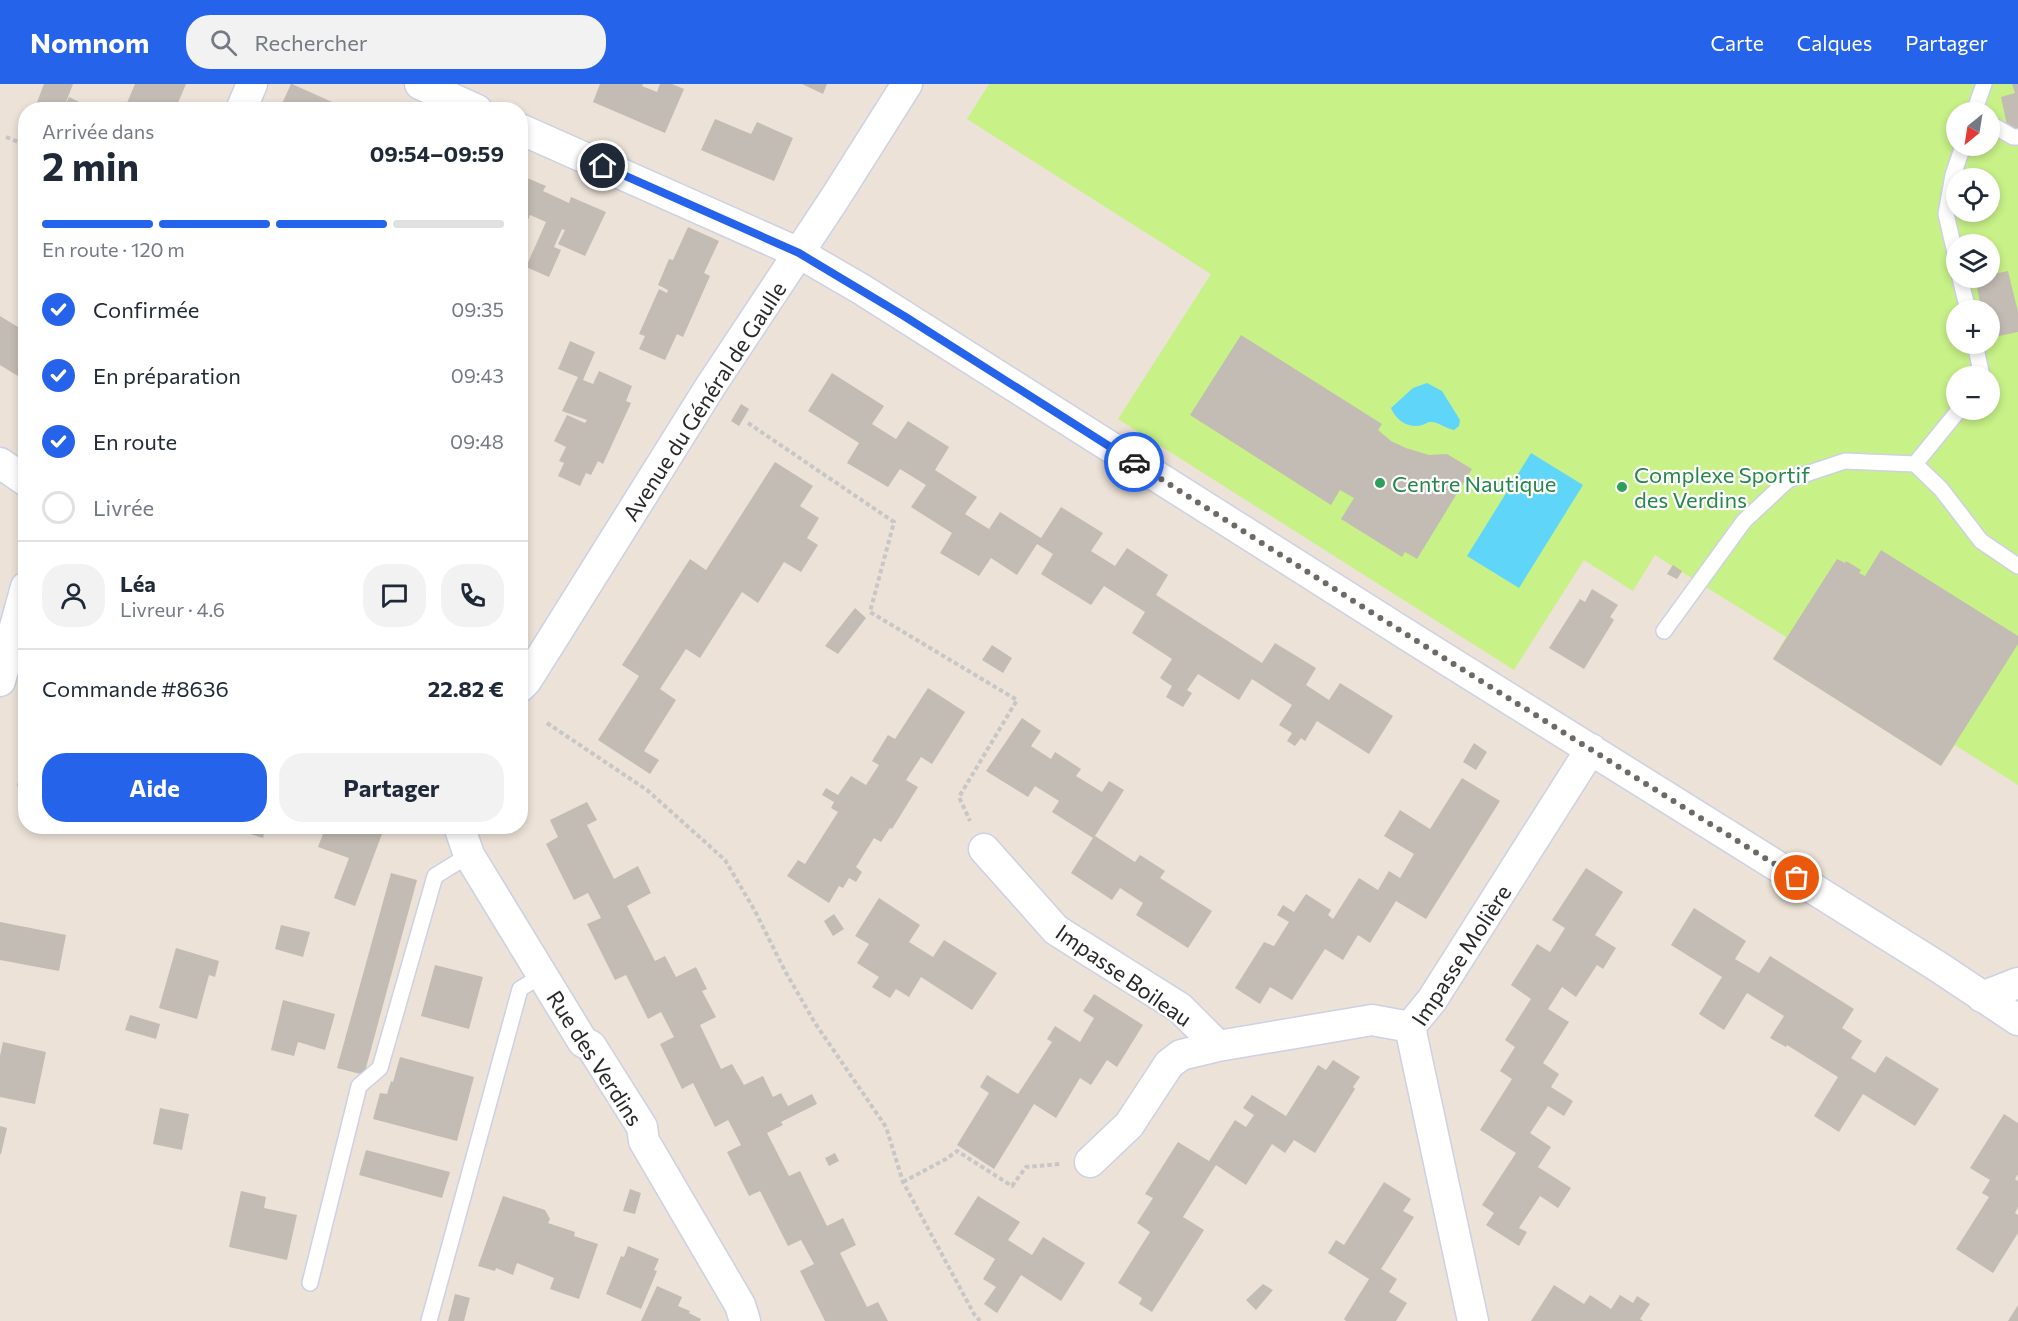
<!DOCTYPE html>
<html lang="fr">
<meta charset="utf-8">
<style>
:root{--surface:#fff;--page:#f2f2f3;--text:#1f2937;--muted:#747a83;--line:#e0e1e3;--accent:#2563eb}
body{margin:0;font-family:Commissioner,sans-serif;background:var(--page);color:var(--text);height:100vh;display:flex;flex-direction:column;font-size:22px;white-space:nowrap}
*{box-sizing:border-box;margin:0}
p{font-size:20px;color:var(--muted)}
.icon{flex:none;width:33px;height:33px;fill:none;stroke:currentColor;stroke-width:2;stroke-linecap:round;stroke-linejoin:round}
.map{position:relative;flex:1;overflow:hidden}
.side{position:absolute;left:18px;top:18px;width:510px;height:732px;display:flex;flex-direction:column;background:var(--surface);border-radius:24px;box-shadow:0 3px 9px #0003}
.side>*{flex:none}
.needle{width:39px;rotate:210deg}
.controls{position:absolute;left:1946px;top:18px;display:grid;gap:12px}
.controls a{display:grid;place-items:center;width:54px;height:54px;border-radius:50%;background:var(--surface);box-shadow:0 3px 9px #0003;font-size:30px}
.pin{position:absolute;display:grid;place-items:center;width:51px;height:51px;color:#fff;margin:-26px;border:3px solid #fff;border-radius:50%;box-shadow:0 2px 6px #0007}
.courier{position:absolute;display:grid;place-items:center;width:60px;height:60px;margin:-30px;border:4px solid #2563eb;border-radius:50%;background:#fff;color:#222;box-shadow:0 2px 8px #0007}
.summary em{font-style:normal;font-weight:700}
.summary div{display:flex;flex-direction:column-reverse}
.summary{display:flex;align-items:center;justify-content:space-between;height:102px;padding:0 24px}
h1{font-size:39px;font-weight:700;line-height:45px}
.bar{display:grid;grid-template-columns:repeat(4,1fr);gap:9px 6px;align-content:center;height:72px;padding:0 24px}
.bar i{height:8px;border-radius:4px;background:var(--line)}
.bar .current{background:var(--accent)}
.bar p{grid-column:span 4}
.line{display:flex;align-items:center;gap:15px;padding:0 24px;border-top:2px solid var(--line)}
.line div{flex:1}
.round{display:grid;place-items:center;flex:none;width:63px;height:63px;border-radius:24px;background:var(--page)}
ol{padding:0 24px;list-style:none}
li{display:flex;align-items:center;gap:18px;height:66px}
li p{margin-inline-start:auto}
li .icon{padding:6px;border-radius:50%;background:var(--accent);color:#fff;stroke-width:4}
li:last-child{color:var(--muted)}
li i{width:33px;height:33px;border:3px solid var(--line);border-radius:50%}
.cta{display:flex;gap:12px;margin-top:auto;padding:12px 24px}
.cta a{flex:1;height:69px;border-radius:24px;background:var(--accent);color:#fff;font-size:24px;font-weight:700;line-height:69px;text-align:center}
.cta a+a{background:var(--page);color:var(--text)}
header{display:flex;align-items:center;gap:36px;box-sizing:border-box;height:84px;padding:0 30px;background:var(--accent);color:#fff}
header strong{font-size:28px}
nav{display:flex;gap:33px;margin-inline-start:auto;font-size:21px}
.search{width:420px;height:54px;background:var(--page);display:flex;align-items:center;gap:15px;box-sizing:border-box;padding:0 21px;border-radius:24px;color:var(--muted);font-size:22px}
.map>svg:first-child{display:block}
.pitch{fill:#c8f188;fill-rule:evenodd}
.water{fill:#5fd5f9}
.building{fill:#c3bcb4}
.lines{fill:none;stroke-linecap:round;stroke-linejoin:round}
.lane-casing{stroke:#ccd1e3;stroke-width:18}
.street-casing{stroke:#ccd1e3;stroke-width:33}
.path{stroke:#c7c7c7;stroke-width:4;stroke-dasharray:4.5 3;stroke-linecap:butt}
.lane{stroke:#fff;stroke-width:15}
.street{stroke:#fff;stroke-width:30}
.done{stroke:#6d6965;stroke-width:6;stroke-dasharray:0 10.8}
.route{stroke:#2563eb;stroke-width:8}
.leisure-dot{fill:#2e9e5b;stroke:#fff;stroke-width:2}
.labels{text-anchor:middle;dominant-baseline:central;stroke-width:4.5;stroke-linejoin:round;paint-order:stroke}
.street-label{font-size:22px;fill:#282828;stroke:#fff}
.leisure-label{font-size:22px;fill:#27864d;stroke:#fff;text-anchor:start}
</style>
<header>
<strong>Nomnom</strong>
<div class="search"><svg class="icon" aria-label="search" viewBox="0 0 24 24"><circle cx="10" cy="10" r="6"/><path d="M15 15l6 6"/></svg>Rechercher</div>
<nav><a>Carte</a><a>Calques</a><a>Partager</a></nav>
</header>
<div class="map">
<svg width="2018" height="1237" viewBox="0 0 2018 1237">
<rect width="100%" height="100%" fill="#ece2d7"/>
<path class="pitch" d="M989,0H2018V701L1955,661L1941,682L1773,575L1786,553L1682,488L1677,495L1667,490L1672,482L1655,471L1633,507L1584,476L1514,586L1118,335L1211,190L967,35ZM1956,28H1989V62H1956ZM1956,94H1989V128H1956ZM1956,160H1989V194H1956ZM1956,226H1989V260H1956ZM1956,292H1989V326H1956Z"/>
<path class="water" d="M1427,299L1442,307L1460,336L1459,342L1454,346C1446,345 1439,338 1431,338C1426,338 1427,340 1422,341C1408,345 1396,336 1391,324L1413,304Z
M1531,369L1583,401L1519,504L1467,472Z"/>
<path class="building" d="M44,0H73L63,26H34Z
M135,0H186L175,26H124Z
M291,0H292L350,26H279Z
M600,0H643L642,2L657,8L660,0H672L684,5L665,49L593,18Z
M802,0H827L823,10Z
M2012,0H2018V44L2008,46L2001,13L2015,9Z
M69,13L96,26H63Z
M715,35L751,50L757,38L793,54L774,97L701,66Z
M520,91L546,102L543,107L569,119L571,113L606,128L585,172L558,160L565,146L562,145L554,163L561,166L549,193L526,183L546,138L530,131L525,143L520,141Z
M688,143L719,157L704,189L710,192L683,253L677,250L665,276L639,265L645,252L639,250L659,205L667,209L668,206L658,201L669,175L673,176Z
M2008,187L2018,228V248L1989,254V226H1982L1975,195L1989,194V191Z
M0,232L26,248V297L0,281Z
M1241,251L1382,340L1378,346L1391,357L1406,364L1429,371L1447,370L1472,385L1417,475L1405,468L1402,473L1341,435L1354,414L1340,406L1331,421L1190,331Z
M570,257L595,268L583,296L593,300L599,287L632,302L626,317L631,319L603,380L598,377L591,391L586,389L580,402L558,392L564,379L559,377L566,363L554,357L567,331L585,339L587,336L562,327L578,293L558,285Z
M832,289L884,322L872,340L896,355L908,337L949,363L935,386L977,413L965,430L989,445L1000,428L1041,454L1061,423L1103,449L1091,467L1115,482L1127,464L1168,491L1156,511L1262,579L1275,559L1316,584L1306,601L1329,616L1340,599L1393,632L1369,670L1317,637L1305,657L1301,654L1295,662L1287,657L1292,649L1279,641L1292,621L1252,595L1239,616L1198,590L1187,606L1192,609L1183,623L1166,613L1172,602L1160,594L1172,575L1132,549L1145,528L1104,502L1091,521L1041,490L1053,470L1037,460L1017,491L991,474L979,492L940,469L952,449L911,423L926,401L900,385L888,403L847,379L859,359L808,327Z
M741,320L749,325L739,342L731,337Z
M775,378L813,402L800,422L819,434L807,454L818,461L801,488L784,478L758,519L742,508L700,574L686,565L660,605L676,616L644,667L659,676L650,690L598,656L639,592L622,581L690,475L706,486Z
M1881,466L2018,552V560L1941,682L1773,575L1837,475L1845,479L1846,477L1861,486L1859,489L1865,492Z
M1673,481L1682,487L1677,495L1667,490Z
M1592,505L1618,521L1610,533L1614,536L1584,585L1549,564L1580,515L1585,518Z
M855,524L866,534L838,570L825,562Z
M992,561L1012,574L1003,589L982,576Z
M928,604L965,628L932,680L921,673L906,696L918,703L892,745L890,744L881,758L874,754L856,783L862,788L856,798L849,794L843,804L839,802L829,819L787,792L798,776L805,780L838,728L831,724L834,718L822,711L826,704L838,711L851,692L866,701L879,681L872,677L888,651L895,655Z
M1022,634L1041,647L1031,662L1051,675L1055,668L1081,685L1076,692L1102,708L1109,697L1124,706L1095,752L1135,778L1140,771L1165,787L1160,794L1212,827L1188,864L1136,831L1143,819L1120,804L1112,816L1071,789L1093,754L1052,728L1059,717L1035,702L1028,713L986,687Z
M1474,659L1487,668L1476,686L1463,678Z
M25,670H26V703L17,702Z
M1462,694L1500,717L1426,835L1396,817L1370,859L1358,851L1343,876L1325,865L1292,916L1270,903L1260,920L1235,904L1264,858L1274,862L1289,838L1277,831L1283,821L1294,828L1306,810L1331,826L1328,831L1333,835L1359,794L1378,806L1389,787L1400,794L1414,770L1384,752L1400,726L1430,745Z
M587,718L597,736L587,741L614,795L638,782L651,809L627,822L655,877L665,872L676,893L696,883L707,905L702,907L716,933L700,941L721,985L732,980L744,1001L763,992L773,1013L781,1009L788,1022L812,1010L817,1020L781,1038L783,1041L767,1049L789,1092L800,1087L827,1142L843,1134L856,1161L840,1169L867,1223L878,1218L888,1237H825L800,1187L814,1180L801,1156L788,1162L760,1107L749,1112L727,1068L741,1061L728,1036L715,1043L693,999L682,1005L660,960L674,953L661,928L648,935L626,891L615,896L587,840L601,834L588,809L574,816L546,760L558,753L550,736Z
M224,742H266L263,754Z
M326,742H385L355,822L334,814L349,774L318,763Z
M1586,784L1623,808L1595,851L1616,864L1603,885L1597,881L1576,913L1562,903L1548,925L1569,938L1543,979L1559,990L1551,1003L1573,1017L1564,1032L1548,1022L1530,1049L1551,1063L1538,1083L1571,1104L1558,1124L1540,1112L1519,1144L1527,1148L1519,1162L1486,1141L1494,1129L1482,1121L1516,1069L1480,1046L1512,995L1500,987L1515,963L1505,956L1531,915L1511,901L1537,860L1550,868L1565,844L1552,836Z
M391,789L417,796L364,991L337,984Z
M879,814L920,841L909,858L933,873L944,856L997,889L972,926L921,893L909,913L896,905L890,914L872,903L879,893L857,879L869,860L855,852Z
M1694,824L1746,857L1735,875L1759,889L1770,872L1854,925L1842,944L1862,957L1851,974L1875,989L1886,972L1939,1005L1915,1042L1863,1010L1839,1048L1814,1032L1838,993L1787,961L1786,963L1770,954L1784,932L1747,909L1724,946L1699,930L1722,893L1671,861Z
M834,830L844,845L833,852L824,837Z
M0,838L66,851L59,887L0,876Z
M281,841L310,848L303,873L275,865Z
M176,864L219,877L215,893L209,891L197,935L159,924Z
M435,881L483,893L469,945L421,932Z
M1094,910L1143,941L1117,983L1107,976L1091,1001L1080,994L1056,1034L1034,1020L994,1085L957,1061L989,1009L980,1003L987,991L1018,1010L1052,958L1047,955L1055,942L1080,958L1094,934L1083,927Z
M283,916L335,930L325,966L298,958L294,972L271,966Z
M130,931L160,940L156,955L125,946Z
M3,958L46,968L35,1020L0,1013V972Z
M400,973L474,993L457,1057L373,1035L380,1009L387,1010L391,997L393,998Z
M1333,976L1360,993L1353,1003L1355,1005L1315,1069L1294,1056L1285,1069L1272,1060L1246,1101L1216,1081L1183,1133L1204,1146L1152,1228L1139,1220L1142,1214L1118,1199L1150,1148L1137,1139L1153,1114L1145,1110L1178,1058L1209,1077L1235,1036L1246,1043L1254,1031L1243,1024L1252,1011L1286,1032L1318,981L1326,986Z
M160,1024L189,1030L182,1066L153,1060Z
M2004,1030L2018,1039V1090L2015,1095L2018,1097V1123L2015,1129L2018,1131V1149L1993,1189L1956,1165L1989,1113L1982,1109L1990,1096L1970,1084Z
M0,1042L7,1044L1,1070H0Z
M366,1066L450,1088L442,1114L359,1091Z
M835,1069L839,1077L829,1082L825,1074Z
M1384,1098L1411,1115L1403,1127L1414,1133L1381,1185L1397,1195L1389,1208L1407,1219L1396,1237H1346L1344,1235L1369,1195L1328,1169L1336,1156L1344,1161Z
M630,1105L641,1109L635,1130L623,1127Z
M241,1107L266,1113L264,1124L297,1131L287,1176L229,1163Z
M503,1112L545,1126L550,1135L548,1139L575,1148L574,1152L598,1160L579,1215L550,1205L554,1194L517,1179L513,1191L496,1184L495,1187L478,1182Z
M978,1112L1020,1138L1008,1156L1032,1171L1043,1153L1085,1179L1061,1217L1021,1191L997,1229L984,1220L996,1203L983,1195L995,1175L954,1150Z
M628,1162L659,1175L654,1186L657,1187L641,1225L606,1210L621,1172L624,1173Z
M1263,1200L1273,1206L1256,1226L1246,1216Z
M1554,1201L1584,1220L1590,1211L1611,1225L1620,1211L1633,1219L1637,1212L1650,1220L1640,1235L1643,1237H1531Z
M657,1202L682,1213L678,1222L690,1227L689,1229L701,1235L700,1237H641Z
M455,1210L470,1214L464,1237H448Z
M2018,1221V1237H2008Z"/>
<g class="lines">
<defs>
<path id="lane" d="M1974,28L1984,0
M1989,39L2013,53H2018
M1956,173L1946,130L1953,91L1963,62
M1960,194L1968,226
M1975,260L1982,292
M1915,380L1959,326
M1664,547L1744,437L1788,396L1845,377L1915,380L1941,405L1981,457L2018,482
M310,1199L359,1002L380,984L435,792L469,771
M429,1237L520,905L542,891"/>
<path id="street" d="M420,0L477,26
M241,26L252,0
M520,45L799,169L861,205L1412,554L1937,882L2018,936
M0,379L26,397
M0,597L26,503
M520,603L526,597L550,559L710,303L835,114L907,0
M459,742L469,771L583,958L591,962L642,1043L644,1057L740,1221L745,1237
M984,765L1056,846L1180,924L1218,962L1372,936L1410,943
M1982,913L2018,899
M1090,1078L1129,1041L1169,980L1181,971L1218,962
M1473,1237L1410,943L1432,916L1591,665"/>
</defs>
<use href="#lane" class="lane-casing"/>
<use href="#street" class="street-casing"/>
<path class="path" d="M6,53L26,61
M748,339L894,438L870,528L1017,616L959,713L970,737
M547,639L647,706L725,776L755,827L785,887L815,939L886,1043L903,1098L974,1230L980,1237
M903,1098L946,1075L957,1067L1012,1102L1026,1083L1060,1080"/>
<use href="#lane" class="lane"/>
<use href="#street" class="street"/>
</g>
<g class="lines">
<path class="done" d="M1134,378L1412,554L1797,794"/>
<path class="route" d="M603,82L799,169L904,232L1134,378"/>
</g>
<g class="leisure-dot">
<circle cx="1380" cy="399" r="6"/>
<circle cx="1622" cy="403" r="6"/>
</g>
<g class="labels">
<g class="street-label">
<text transform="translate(704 317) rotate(-57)">Avenue du Général de Gaulle</text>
<text transform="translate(1461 871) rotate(-57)">Impasse Molière</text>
<text transform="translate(1124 891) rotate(35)">Impasse Boileau</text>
<text transform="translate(595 974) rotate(57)">Rue des Verdins</text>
</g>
<g class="leisure-label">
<text x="1634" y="390">Complexe Sportif<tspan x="1634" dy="25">des Verdins</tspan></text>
<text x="1392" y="399">Centre Nautique</text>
</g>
</g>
</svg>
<div class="controls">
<a><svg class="needle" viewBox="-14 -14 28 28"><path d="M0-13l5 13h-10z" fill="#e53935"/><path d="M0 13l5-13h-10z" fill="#747a83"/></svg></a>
<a><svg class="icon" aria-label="locate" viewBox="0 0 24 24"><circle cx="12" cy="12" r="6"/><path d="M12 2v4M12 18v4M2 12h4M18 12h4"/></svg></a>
<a><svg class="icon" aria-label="layers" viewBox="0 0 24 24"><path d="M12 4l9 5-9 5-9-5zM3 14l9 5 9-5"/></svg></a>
<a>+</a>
<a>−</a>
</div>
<div class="pin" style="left:1797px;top:794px;background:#ea580c"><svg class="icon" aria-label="bag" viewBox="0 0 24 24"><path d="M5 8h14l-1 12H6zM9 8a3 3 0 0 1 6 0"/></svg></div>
<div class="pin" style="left:603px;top:82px;background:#1f2937"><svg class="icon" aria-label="home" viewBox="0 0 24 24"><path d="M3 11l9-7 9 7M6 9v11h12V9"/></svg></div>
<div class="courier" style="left:1134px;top:378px"><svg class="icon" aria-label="car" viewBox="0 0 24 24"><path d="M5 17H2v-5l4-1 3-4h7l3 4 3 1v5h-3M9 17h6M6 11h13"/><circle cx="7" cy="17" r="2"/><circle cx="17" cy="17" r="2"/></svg></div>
<section class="side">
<div class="summary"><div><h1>2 min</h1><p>Arrivée dans</p></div><em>09:54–09:59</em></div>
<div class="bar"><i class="current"></i><i class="current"></i><i class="current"></i><i></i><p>En route · 120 m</p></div>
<ol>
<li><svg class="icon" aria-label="check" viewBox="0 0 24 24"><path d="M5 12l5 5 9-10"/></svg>Confirmée<p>09:35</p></li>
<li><svg class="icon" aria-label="check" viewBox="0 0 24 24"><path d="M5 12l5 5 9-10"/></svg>En préparation<p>09:43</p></li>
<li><svg class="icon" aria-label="check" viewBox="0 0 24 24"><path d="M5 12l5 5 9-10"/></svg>En route<p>09:48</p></li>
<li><i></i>Livrée</li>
</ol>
<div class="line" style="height:108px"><a class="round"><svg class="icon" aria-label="person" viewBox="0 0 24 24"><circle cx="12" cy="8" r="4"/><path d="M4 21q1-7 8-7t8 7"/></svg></a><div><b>Léa</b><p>Livreur · 4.6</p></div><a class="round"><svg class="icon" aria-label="chat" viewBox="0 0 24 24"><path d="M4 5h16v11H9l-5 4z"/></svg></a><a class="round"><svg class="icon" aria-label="phone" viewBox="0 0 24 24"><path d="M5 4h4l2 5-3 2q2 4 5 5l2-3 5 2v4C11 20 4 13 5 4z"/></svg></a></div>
<div class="line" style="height:78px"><div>Commande #8636</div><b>22.82 €</b></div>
<div class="cta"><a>Aide</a><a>Partager</a></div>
</section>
</div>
